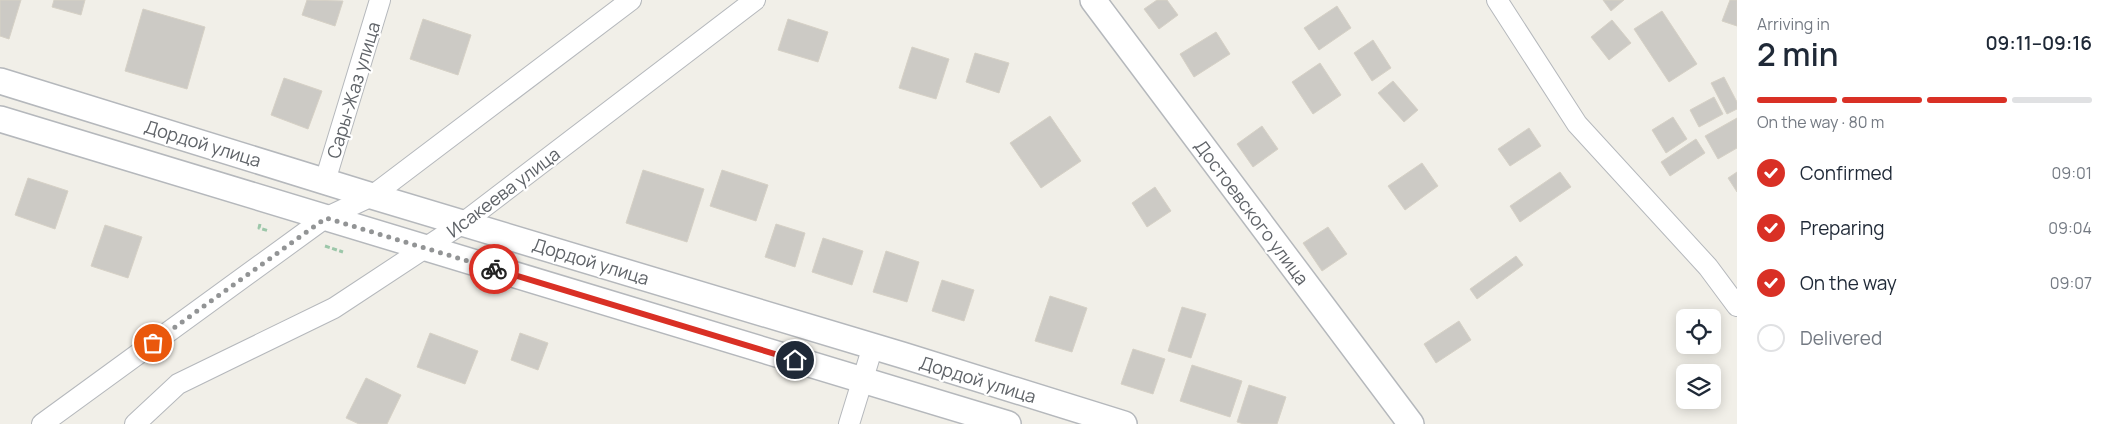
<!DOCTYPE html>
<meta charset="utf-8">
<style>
:root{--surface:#fff;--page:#f6f6f7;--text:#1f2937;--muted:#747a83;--line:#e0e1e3;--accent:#d93025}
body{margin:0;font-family:Manrope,sans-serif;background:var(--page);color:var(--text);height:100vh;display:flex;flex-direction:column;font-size:19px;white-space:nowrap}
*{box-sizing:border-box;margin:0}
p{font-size:16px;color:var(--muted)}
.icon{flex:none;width:28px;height:28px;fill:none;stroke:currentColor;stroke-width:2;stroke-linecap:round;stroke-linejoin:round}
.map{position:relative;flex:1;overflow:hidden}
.sheet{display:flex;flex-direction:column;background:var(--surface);width:375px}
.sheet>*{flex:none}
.buttons{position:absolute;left:1676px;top:309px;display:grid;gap:10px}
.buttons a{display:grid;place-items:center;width:45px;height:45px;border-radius:8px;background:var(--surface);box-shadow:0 2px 12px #0003;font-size:25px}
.pin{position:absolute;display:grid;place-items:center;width:42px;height:42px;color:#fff;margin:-21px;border:2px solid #fff;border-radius:50%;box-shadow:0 1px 5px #0007}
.courier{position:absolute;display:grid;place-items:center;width:50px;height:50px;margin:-25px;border:4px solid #d93025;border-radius:50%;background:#fff;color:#222;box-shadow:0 1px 6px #0007}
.summary em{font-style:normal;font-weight:600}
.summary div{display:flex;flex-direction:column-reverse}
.summary{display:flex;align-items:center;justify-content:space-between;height:85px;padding:0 20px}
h1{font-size:32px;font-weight:600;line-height:38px}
.bar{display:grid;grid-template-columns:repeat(4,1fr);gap:8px 5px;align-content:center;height:60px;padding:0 20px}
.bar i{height:6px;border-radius:4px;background:var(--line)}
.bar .current{background:var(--accent)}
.bar p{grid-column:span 4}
ol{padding:0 20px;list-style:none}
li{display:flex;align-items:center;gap:15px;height:55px}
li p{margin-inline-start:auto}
li .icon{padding:5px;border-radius:50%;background:var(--accent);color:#fff;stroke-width:4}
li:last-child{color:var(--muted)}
li i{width:28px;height:28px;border:2px solid var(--line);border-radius:50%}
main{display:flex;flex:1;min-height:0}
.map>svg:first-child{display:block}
.building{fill:#cccac5;stroke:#d6d1c6}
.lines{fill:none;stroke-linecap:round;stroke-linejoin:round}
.minor-casing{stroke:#b5b8bc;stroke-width:22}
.tertiary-casing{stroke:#b5b8bc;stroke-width:28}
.path{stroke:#9cc7a9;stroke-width:3;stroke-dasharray:5 2.5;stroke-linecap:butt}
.minor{stroke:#fff;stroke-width:20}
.tertiary{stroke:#fff;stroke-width:25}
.done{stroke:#929495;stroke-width:5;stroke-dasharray:0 9}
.route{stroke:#d93025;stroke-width:6}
.labels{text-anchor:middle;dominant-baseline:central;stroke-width:4.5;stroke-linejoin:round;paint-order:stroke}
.street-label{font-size:18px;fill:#5f6368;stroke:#fff}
</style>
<main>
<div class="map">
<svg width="1737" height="424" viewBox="0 0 1737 424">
<rect width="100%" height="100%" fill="#f1efe8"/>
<path class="building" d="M0,0H21L9,39L0,36Z
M54,0H85L81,15L52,7Z
M307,0L343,1L335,26L302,15Z
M1157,0H1167L1178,15L1159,29L1144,9Z
M1603,0H1624L1611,11Z
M1730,0H1737V26L1722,21Z
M1337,6L1351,28L1319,50L1304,28Z
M143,9L205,27L187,89L125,71Z
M1662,11L1697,64L1669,82L1634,29Z
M423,19L471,35L458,75L410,59Z
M788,19L828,32L818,62L778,50Z
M1612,20L1631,43L1609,60L1591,37Z
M1216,32L1230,54L1194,77L1180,54Z
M1373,40L1391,68L1372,81L1354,53Z
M912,47L949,59L936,99L899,88Z
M975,53L1009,63L999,93L966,82Z
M1320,63L1341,95L1313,114L1292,82Z
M1724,77L1737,102V109L1727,114L1711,83Z
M284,78L322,91L308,129L271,115Z
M1393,81L1418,110L1404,122L1378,93Z
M1714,97L1723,114L1699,127L1690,110Z
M1050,116L1081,161L1041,188L1010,143Z
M1673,117L1687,139L1666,153L1652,130Z
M1737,118V148L1718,159L1705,136Z
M1262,126L1278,149L1253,167L1237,144Z
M1529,128L1541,146L1510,166L1498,149Z
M1696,139L1705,153L1670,176L1661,162Z
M1422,163L1438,186L1405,210L1388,186Z
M643,170L704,189L687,242L626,223Z
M722,170L768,185L756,221L710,206Z
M1560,172L1571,187L1520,222L1510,206Z
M1737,172V192L1728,178Z
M28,178L68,191L55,229L15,215Z
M1155,187L1171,211L1147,227L1132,203Z
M776,224L805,233L795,267L765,257Z
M105,225L142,237L128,278L91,266Z
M1328,227L1347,254L1322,271L1303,243Z
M823,238L863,251L852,285L812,272Z
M886,251L919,262L907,302L873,292Z
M1516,256L1523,265L1477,299L1470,289Z
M942,280L974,290L964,321L932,311Z
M1050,296L1087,308L1072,352L1035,341Z
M1182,307L1206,314L1191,358L1168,351Z
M1459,321L1471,340L1436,363L1424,344Z
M430,333L478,351L465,384L417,367Z
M520,333L548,343L538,370L511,360Z
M1133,349L1165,359L1153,394L1121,384Z
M1192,365L1242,381L1230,417L1180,401Z
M366,378L401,395L387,424H359L346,418Z
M1249,385L1286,397L1277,424H1244L1237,422Z"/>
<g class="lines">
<defs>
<path id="minor" d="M1497,0L1577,124L1708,267L1737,306
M325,181L380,0
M42,424L325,218L372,196L631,0
M135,424L178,384L334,308L463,223L755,0
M849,424L873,346"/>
<path id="tertiary" d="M1093,0L1411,424
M0,81L372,196L902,355L1124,424
M0,119L1008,424"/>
</defs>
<use href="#minor" class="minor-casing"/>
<use href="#tertiary" class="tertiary-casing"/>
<path class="path" d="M260,224L259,228L269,231
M325,246L343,252"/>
<use href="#minor" class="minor"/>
<use href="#tertiary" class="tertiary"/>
</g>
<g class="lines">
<path class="done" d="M153,343L326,218L494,269"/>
<path class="route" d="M494,269L795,360"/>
</g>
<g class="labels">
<g class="street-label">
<text transform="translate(353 90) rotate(-73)">Сары-Жаз улица</text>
<text transform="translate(203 143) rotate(17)">Дордой улица</text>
<text transform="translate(503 192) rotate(-37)">Исакеева улица</text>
<text transform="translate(1252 212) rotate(53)">Достоевского улица</text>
<text transform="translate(591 261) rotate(17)">Дордой улица</text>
<text transform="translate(978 379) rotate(17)">Дордой улица</text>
</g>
</g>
</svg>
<div class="buttons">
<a><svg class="icon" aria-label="locate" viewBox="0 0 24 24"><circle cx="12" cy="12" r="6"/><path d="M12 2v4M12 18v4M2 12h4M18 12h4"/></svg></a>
<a><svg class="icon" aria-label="layers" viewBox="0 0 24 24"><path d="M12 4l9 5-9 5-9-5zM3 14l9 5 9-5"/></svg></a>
</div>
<div class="pin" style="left:153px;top:343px;background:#ea580c"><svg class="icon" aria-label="bag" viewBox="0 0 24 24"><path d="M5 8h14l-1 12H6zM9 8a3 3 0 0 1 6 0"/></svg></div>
<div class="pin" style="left:795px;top:360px;background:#1f2937"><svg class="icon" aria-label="home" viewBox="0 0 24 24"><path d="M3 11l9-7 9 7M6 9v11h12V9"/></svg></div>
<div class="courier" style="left:494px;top:269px"><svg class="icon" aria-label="bike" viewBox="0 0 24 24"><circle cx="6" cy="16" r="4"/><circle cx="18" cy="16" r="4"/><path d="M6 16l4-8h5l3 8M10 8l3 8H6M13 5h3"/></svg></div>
</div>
<section class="sheet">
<div class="summary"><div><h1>2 min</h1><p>Arriving in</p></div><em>09:11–09:16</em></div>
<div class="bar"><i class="current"></i><i class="current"></i><i class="current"></i><i></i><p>On the way · 80 m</p></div>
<ol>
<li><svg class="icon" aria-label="check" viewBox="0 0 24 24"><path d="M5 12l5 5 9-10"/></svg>Confirmed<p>09:01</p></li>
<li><svg class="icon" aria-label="check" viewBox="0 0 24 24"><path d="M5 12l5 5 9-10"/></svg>Preparing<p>09:04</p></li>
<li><svg class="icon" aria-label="check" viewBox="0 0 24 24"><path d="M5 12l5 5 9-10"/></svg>On the way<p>09:07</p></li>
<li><i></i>Delivered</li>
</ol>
</section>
</main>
